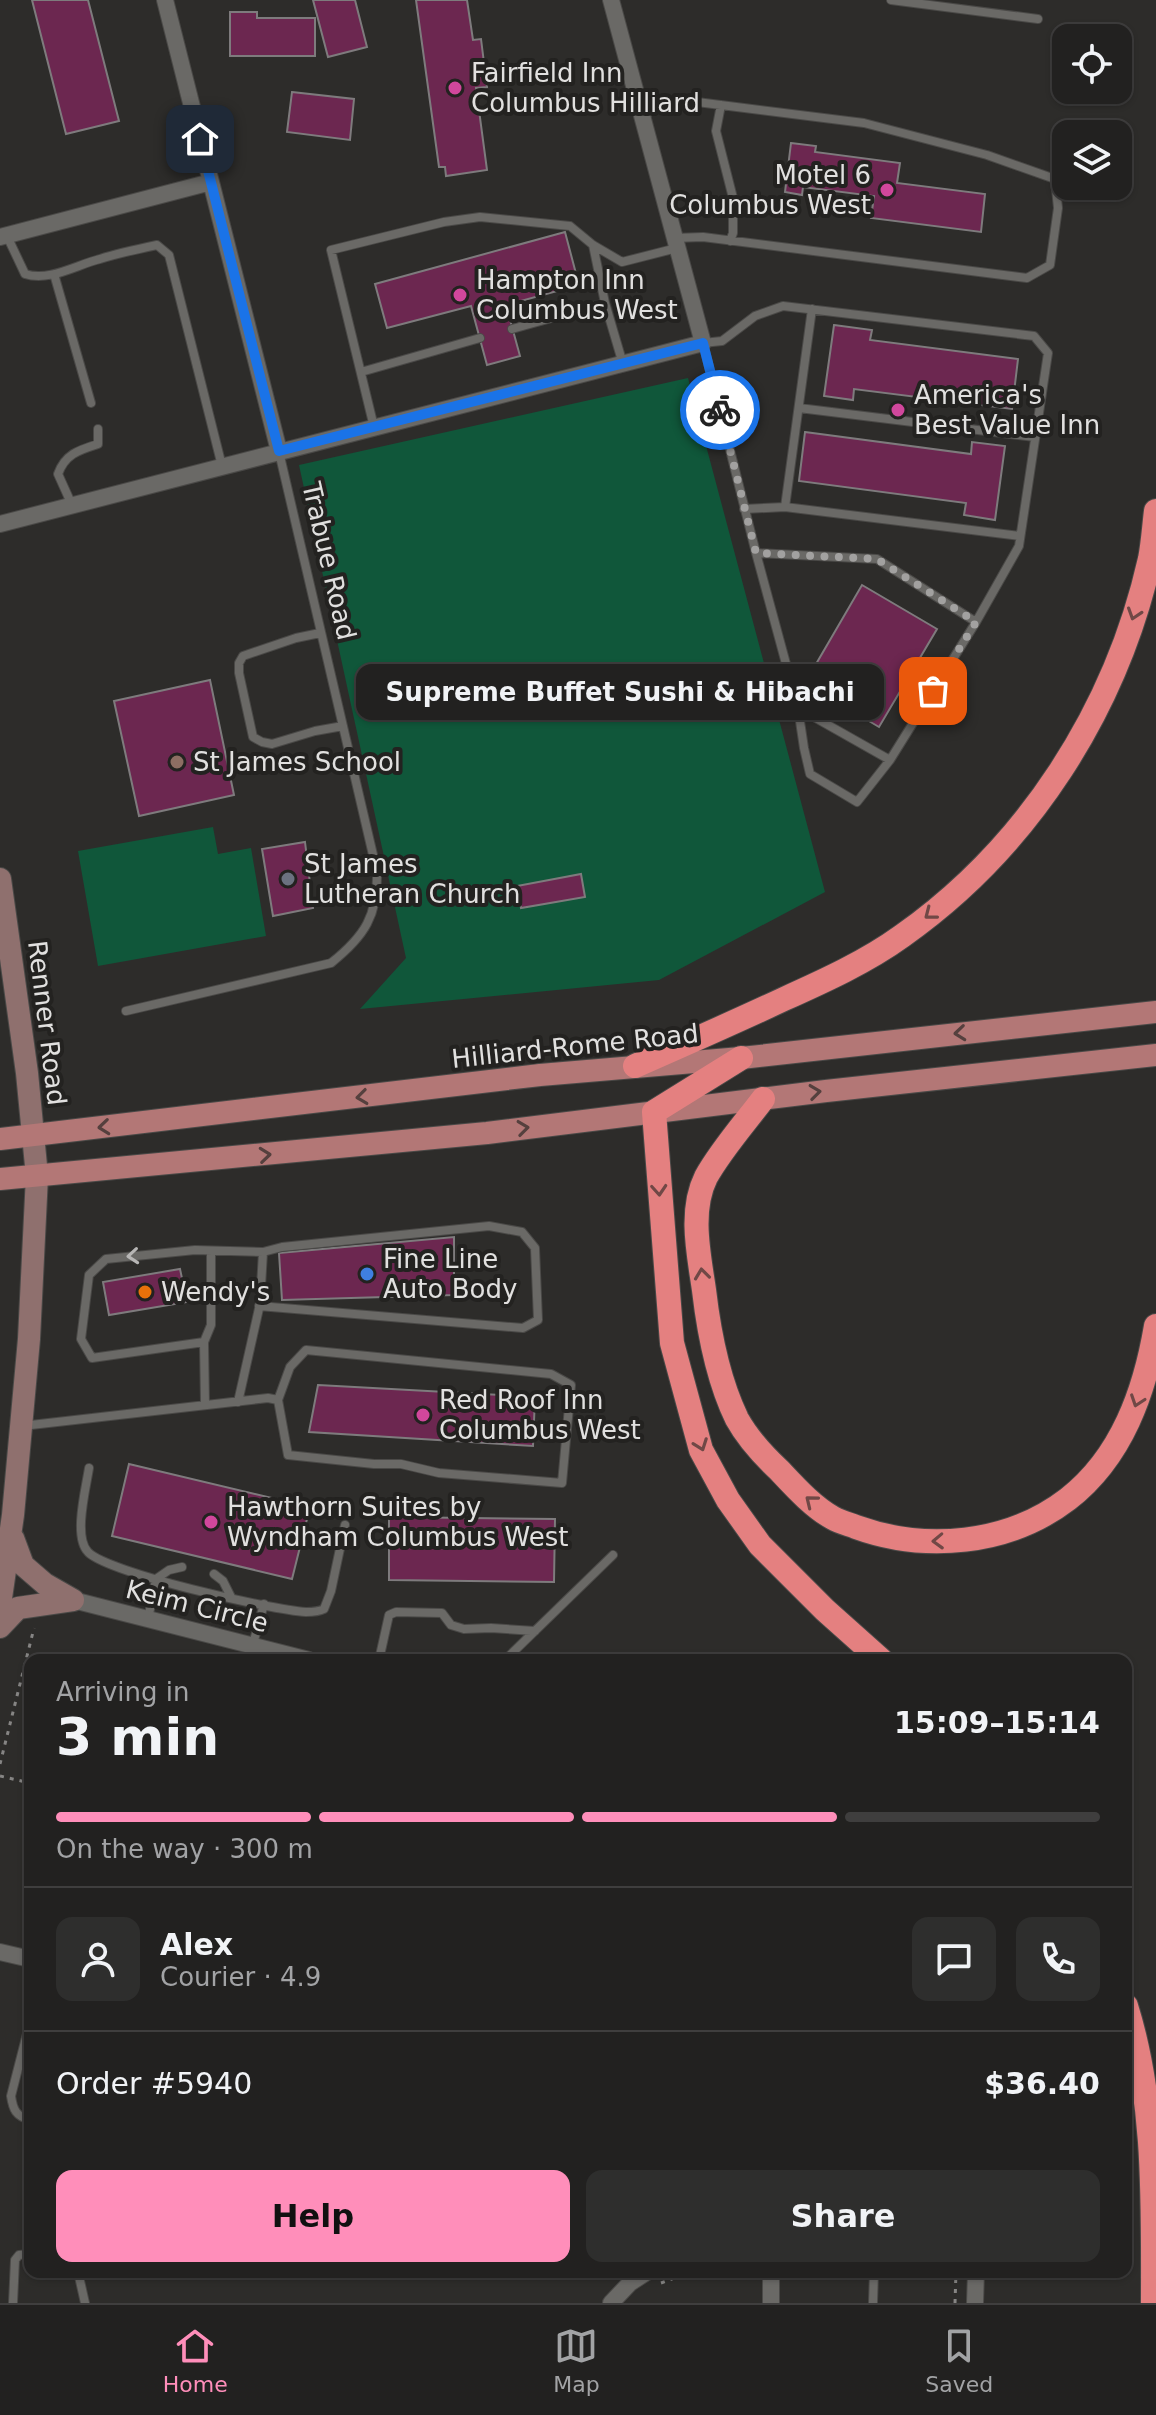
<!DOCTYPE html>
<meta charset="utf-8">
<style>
:root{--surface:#222120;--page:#2e2e2d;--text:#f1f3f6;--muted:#a2a3a5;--line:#3f3e3e;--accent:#ff8eba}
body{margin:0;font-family:"DejaVu Sans",sans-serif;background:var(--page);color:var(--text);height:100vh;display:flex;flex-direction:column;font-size:30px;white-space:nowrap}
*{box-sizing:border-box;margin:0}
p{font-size:26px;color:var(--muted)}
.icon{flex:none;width:44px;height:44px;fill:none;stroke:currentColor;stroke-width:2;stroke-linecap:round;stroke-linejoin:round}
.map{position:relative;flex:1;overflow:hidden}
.panel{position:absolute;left:24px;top:1654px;width:1108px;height:624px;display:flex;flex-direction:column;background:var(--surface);border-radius:16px;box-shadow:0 2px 6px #0004,0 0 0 2px var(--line)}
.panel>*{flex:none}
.fabs{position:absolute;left:1052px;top:24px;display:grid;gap:16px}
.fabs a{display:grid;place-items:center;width:80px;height:80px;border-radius:16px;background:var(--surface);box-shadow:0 2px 6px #0004,0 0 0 2px var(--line);font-size:40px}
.pin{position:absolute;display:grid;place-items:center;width:68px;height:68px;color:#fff;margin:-34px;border-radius:16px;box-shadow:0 4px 12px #0006}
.courier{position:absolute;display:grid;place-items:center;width:80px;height:80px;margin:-40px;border:6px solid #1a73e8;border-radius:50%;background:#fff;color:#222;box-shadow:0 2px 10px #0007}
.bubble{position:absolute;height:56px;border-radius:16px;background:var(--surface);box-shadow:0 2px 6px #0004,0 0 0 2px var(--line);font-size:26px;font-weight:600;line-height:56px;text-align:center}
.head em{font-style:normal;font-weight:600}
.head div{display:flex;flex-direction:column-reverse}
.head{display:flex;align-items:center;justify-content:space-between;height:136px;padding:0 32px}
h1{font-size:52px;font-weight:600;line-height:60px}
.bar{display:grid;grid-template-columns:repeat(4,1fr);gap:12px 8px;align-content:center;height:96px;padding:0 32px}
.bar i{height:10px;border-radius:6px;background:var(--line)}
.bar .on{background:var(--accent)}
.bar p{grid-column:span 4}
.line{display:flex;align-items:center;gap:20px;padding:0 32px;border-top:2px solid var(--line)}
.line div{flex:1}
.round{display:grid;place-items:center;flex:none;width:84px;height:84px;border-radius:16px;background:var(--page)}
.cta{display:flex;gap:16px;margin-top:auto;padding:16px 32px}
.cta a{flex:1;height:92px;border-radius:16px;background:var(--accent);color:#111;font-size:32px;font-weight:600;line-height:92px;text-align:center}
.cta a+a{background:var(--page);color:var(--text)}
.dock{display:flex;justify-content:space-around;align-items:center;height:112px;border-top:2px solid var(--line);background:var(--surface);font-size:22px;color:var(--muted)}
.dock a{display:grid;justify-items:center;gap:4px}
.dock .on{color:var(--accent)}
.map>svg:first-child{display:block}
.green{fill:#10573a}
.building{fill:#6c2750;stroke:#7e7b7d;stroke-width:2}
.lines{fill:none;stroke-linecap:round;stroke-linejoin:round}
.service-casing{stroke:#4a4947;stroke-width:10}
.minor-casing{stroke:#4a4947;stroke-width:18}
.secondary-casing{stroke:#4a4947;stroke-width:24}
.primary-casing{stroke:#4a4947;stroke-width:24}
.motorway-casing{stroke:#4a4947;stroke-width:26}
.path{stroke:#868584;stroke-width:3;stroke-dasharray:4 6;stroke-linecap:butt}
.service{stroke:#6a6966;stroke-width:8}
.minor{stroke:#6a6966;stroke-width:16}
.secondary{stroke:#8f706e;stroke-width:22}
.primary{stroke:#b37776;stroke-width:22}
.motorway{stroke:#e48080;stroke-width:24}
.oneway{stroke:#704846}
.oneway2{stroke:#55403e}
.oneway3{stroke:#b7b6b5}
.done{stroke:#a2a1a0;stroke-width:8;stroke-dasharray:0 14.4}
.route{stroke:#1a73e8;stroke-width:10}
.hotel-dot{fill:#d1479c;stroke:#232220;stroke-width:3}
.education-dot{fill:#8d6e63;stroke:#232220;stroke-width:3}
.worship-dot{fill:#6b7280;stroke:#232220;stroke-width:3}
.shop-dot{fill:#3f7fe0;stroke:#232220;stroke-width:3}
.food-dot{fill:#e8710a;stroke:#232220;stroke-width:3}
.labels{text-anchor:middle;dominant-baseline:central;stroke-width:8;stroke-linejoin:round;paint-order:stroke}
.poi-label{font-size:26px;fill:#e1e0df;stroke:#232220;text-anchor:start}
.street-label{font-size:26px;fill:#e1e0df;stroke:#232220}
</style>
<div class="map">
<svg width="1156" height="2303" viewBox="0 0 1156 2303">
<rect width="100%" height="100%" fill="#2d2c2a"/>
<path class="green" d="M688,378L825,892L659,980L360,1009L406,958L299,465Z
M213,827L218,854L251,848L266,936L98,966L78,851Z"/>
<path class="building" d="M32,0H88L119,121L66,134Z
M313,0H355L367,47L328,57Z
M416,0H467L473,40L481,39L487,87L476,88L487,170L446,176L445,167H439Z
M230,12H257V18H315V56H230Z
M292,92L354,99L350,140L287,132Z
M791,143L816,146L815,152L900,163L897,183L985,194L981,232L871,218L874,196L803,187L802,195L785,192Z
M565,232L579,285L506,305L520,356L487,365L471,306L387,328L375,284Z
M834,325L872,330L870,340L1018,359L1012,409L854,389L853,400L824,396Z
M805,432L971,454L972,442L1005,446L995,520L964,515L966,503L799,481Z
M862,585L937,629L879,727L805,683Z
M210,680L234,795L139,816L114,701Z
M305,842L313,908L273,916L262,849Z
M581,874L585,897L521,908L517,886Z
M454,1237V1295L282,1300L279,1253Z
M180,1269L187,1302L109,1315L103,1282Z
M318,1385L535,1397L533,1446L309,1432Z
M129,1464L310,1507L292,1579L112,1536Z
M389,1517L555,1519L554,1582L389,1580Z"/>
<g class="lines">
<defs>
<path id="service" d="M891,0L1038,19
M721,105L716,131L733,198V233L730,241
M643,116L659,106L697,102L864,123L987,155L1055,179L1058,208L1050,265L1027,278L703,237L674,238
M7,236L25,274C49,282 76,265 100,259C119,253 138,249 157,245L169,255L222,466
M54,274L91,403
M605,303L623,364
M783,306L1034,336L1048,353L1019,546L976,622L877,559L756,553L703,343L722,341L755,316Z
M512,329L605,303L593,245
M361,372L480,338
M799,408L1035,437
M374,427L331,250L444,222L480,217L570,226L593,245L622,262L677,248
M72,505L58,474C65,454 79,450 98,444V429
M785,507L812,309
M744,509L785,507L1020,536
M756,553L798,708L890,760L976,622
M320,633L296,638L243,656L239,663V673L253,737L262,742L272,744L315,731L343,726
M798,708L804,748L810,774L857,802L890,760
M126,1011L331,963C365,936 378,915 377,872L279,452
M259,1306L523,1328L538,1320L535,1248L522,1232L489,1226L282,1247L263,1252
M204,1342L92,1358L81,1339L89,1275L106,1259L195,1250L263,1252L260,1304L238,1402
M205,1405L204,1342L211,1325V1251
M22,1426L268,1398L278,1400L288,1455L374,1464H401L439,1473L562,1483L571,1385L551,1374L306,1350L290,1367L278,1400
M89,1468C86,1488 73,1537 88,1552C108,1573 272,1610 306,1612C313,1612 318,1612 324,1609L331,1591L345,1525
M214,1574L223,1581L231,1597
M148,1619L156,1579L169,1570L182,1567
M253,1644L264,1604
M379,1660L389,1615L396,1612L442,1613L451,1625L464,1629L491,1628L535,1631
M505,1660L613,1555
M30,2022L11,2096C13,2110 16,2116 30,2120
M78,2272L85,2303
M13,2303L15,2260L19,2255L30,2254
M873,2303L874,2272"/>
<path id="minor" d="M165,0L279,451
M0,237L211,182
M0,524L703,343L611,0
M73,1600L309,1660
M0,1952L30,1959
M771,2272V2303
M611,2303L630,2283L647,2272
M975,2303L976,2272"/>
<path id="secondary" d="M0,879L27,1073L37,1176L29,1339L13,1515L0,1605
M13,1538L23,1565L45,1584L73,1600
M0,1627L18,1608L73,1600"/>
<path id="primary" d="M0,1139L540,1075L741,1058L1156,1012
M0,1179L487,1133L826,1091L1156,1055"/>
<path id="motorway" d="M741,1058L654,1112L672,1343L701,1450L728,1500L760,1545L825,1610L881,1660
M635,1066C685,1044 735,1022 784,999C824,981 866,962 902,936C1028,847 1116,710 1150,559C1153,544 1154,527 1156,511
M763,1099C744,1124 721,1150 706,1177C689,1211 699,1255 704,1290C709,1333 718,1380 737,1419C747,1437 764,1456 779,1470C795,1487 813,1507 833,1518C840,1522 848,1524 856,1527C925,1552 1008,1545 1068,1499C1122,1457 1145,1391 1156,1326
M1126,2006C1156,2102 1153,2204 1153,2303"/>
</defs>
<use href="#service" class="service-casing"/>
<use href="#minor" class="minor-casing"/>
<use href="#secondary" class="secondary-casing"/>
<use href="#primary" class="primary-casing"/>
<use href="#motorway" class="motorway-casing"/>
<path class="path" d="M0,1764L34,1628
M0,1776L30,1783
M661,2283L691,2272
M955,2303L956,2272"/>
<use href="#service" class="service"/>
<use href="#minor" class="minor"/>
<use href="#secondary" class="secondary"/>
<use href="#primary" class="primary"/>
<use href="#motorway" class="motorway"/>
</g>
<defs><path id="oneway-chevron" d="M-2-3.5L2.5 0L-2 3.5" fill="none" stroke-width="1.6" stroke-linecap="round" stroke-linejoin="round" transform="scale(2)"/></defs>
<g class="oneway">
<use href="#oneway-chevron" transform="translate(1134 614) rotate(108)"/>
<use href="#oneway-chevron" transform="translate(930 914) rotate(142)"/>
<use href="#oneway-chevron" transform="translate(659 1190) rotate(86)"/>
<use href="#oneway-chevron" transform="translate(702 1274) rotate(-97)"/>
<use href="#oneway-chevron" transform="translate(1137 1401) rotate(109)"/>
<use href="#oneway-chevron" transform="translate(701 1445) rotate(70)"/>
<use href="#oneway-chevron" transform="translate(811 1501) rotate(-141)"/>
<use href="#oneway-chevron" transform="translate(938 1541) rotate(178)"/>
</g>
<g class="oneway2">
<use href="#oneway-chevron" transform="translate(960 1033) rotate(174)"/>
<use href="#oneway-chevron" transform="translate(815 1092) rotate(-7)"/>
<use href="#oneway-chevron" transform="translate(362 1097) rotate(173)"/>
<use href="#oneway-chevron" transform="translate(104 1127) rotate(174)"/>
<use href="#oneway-chevron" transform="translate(523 1128) rotate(-7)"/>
<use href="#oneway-chevron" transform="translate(265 1155) rotate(-6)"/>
</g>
<use class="oneway3" href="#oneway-chevron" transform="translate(133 1256) rotate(175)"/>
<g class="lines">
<path class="done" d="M720,410L756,553L877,559L976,622L933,691"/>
<path class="route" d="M200,139L279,451L703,343L720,410"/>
</g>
<g class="hotel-dot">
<circle cx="455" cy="88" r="8"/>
<circle cx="887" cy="190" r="8"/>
<circle cx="460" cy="295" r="8"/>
<circle cx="898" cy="410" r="8"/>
<circle cx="423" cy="1415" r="8"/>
<circle cx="211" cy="1522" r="8"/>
</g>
<circle class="education-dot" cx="177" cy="762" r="8"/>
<circle class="worship-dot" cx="288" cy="879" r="8"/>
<circle class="shop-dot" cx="367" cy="1274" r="8"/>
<circle class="food-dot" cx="145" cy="1292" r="8"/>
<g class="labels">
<g class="poi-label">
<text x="471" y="73">Fairfield Inn<tspan x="471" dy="30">Columbus Hilliard</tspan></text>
<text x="871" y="175" text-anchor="end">Motel 6<tspan x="871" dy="30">Columbus West</tspan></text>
<text x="476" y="280">Hampton Inn<tspan x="476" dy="30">Columbus West</tspan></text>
<text x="914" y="395">America's<tspan x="914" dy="30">Best Value Inn</tspan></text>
<text x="193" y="762">St James School</text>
<text x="304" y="864">St James<tspan x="304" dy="30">Lutheran Church</tspan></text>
<text x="383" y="1259">Fine Line<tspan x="383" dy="30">Auto Body</tspan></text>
<text x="161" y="1292">Wendy's</text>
<text x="439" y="1400">Red Roof Inn<tspan x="439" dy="30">Columbus West</tspan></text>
<text x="227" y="1507">Hawthorn Suites by<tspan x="227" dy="30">Wyndham Columbus West</tspan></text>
</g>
<g class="street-label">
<text transform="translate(329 561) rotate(77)">Trabue Road</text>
<text transform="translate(47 1023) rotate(83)">Renner Road</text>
<text transform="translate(575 1046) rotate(-6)">Hilliard-Rome Road</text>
<text transform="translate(197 1606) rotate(14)">Keim Circle</text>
</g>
</g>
</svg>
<div class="fabs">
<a><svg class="icon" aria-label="locate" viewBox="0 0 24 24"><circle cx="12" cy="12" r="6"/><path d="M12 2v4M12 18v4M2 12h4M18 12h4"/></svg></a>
<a><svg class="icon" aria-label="layers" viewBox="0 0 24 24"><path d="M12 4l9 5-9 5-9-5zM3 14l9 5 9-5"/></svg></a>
</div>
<div class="pin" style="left:933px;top:691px;background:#ea580c"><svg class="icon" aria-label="bag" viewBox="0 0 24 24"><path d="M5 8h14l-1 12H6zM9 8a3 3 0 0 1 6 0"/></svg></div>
<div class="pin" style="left:200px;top:139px;background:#1f2937"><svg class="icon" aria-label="home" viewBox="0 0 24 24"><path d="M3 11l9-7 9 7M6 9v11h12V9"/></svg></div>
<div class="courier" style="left:720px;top:410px"><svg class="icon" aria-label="bike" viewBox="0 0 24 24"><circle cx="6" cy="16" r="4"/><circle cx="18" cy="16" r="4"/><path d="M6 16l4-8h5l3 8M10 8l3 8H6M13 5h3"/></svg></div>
<div class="bubble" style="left:356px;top:664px;width:528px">Supreme Buffet Sushi &amp; Hibachi</div>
<section class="panel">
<div class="head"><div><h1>3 min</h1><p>Arriving in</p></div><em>15:09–15:14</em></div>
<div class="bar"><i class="on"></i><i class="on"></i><i class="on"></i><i></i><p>On the way · 300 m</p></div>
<div class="line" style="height:144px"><a class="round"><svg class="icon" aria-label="person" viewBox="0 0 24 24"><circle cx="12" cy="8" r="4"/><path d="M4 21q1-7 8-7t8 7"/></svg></a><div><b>Alex</b><p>Courier · 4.9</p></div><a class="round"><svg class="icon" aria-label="chat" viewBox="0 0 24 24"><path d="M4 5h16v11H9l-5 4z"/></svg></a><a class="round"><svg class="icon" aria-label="phone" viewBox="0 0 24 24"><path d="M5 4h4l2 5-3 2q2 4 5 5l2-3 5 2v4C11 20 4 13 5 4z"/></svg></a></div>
<div class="line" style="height:104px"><div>Order #5940</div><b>$36.40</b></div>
<div class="cta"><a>Help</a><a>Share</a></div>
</section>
</div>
<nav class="dock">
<a class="on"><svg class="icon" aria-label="home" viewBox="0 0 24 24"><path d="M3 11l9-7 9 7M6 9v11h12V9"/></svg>Home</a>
<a><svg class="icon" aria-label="map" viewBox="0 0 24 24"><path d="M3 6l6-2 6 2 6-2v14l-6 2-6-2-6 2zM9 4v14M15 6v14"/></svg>Map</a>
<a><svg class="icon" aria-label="saved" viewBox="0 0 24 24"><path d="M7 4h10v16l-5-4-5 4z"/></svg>Saved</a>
</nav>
